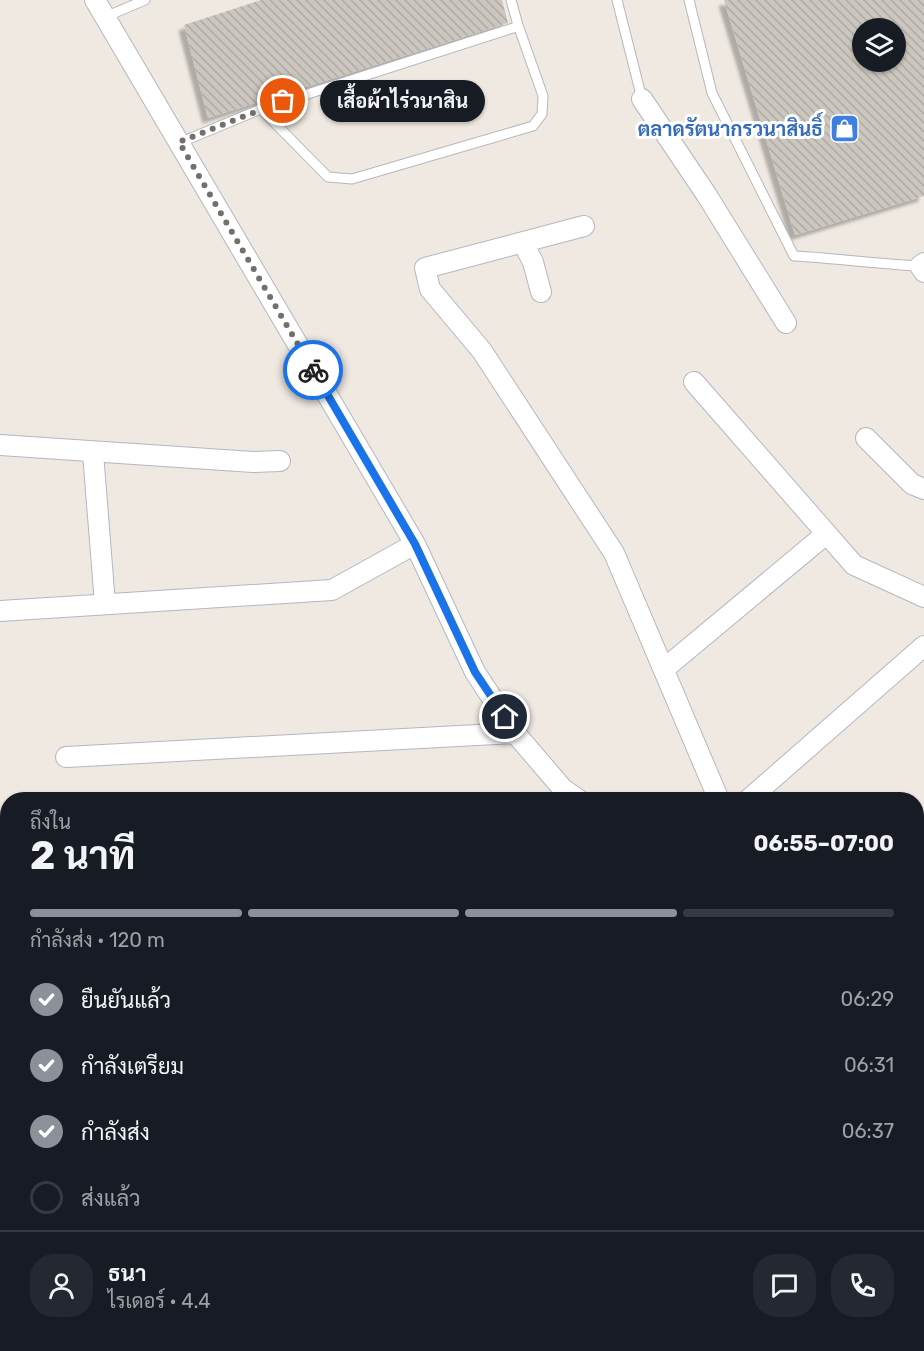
<!DOCTYPE html>
<html lang="th">
<meta charset="utf-8">
<style>
:root{--surface:#171b24;--page:#242831;--text:#f1f3f6;--muted:#9ea1a6;--line:#363941;--accent:#8c9099}
body{margin:0;font-family:Rubik,Sarabun,sans-serif;background:var(--page);color:var(--text);height:100vh;display:flex;flex-direction:column;font-size:22px;white-space:nowrap}
*{box-sizing:border-box;margin:0}
p{font-size:20px;color:var(--muted)}
.icon{flex:none;width:33px;height:33px;fill:none;stroke:currentColor;stroke-width:2;stroke-linecap:round;stroke-linejoin:round}
.map{position:relative;flex:1;overflow:hidden}
.sheet{position:absolute;left:0px;top:792px;width:924px;height:560px;display:flex;flex-direction:column;background:var(--surface);border-radius:24px 24px 0 0;box-shadow:0 2px 4px #0004}
.sheet>*{flex:none}
.tools{position:absolute;left:852px;top:18px;display:grid;gap:12px}
.tools a{display:grid;place-items:center;width:54px;height:54px;border-radius:50%;background:var(--surface);box-shadow:0 2px 4px #0004;font-size:30px}
.pin{position:absolute;display:grid;place-items:center;width:51px;height:51px;color:#fff;margin:-26px;border:3px solid #fff;border-radius:50%;box-shadow:0 2px 6px #0007}
.courier{position:absolute;display:grid;place-items:center;width:60px;height:60px;margin:-30px;border:4px solid #1a73e8;border-radius:50%;background:#fff;color:#222;box-shadow:0 2px 8px #0007}
.bubble{position:absolute;height:42px;border-radius:21px;background:var(--surface);box-shadow:0 2px 4px #0004;font-size:20px;font-weight:700;line-height:42px;text-align:center}
.overview em{font-style:normal;font-weight:700}
.overview div{display:flex;flex-direction:column-reverse}
.overview{display:flex;align-items:center;justify-content:space-between;height:102px;padding:0 30px}
h1{font-size:39px;font-weight:700;line-height:45px}
.bar{display:grid;grid-template-columns:repeat(4,1fr);gap:9px 6px;align-content:center;height:72px;padding:0 30px}
.bar i{height:8px;border-radius:4px;background:var(--line)}
.bar .current{background:var(--accent)}
.bar p{grid-column:span 4}
.line{display:flex;align-items:center;gap:15px;padding:0 30px;border-top:2px solid var(--line)}
.line div{flex:1}
.round{display:grid;place-items:center;flex:none;width:63px;height:63px;border-radius:24px;background:var(--page)}
ol{padding:0 30px;list-style:none}
li{display:flex;align-items:center;gap:18px;height:66px}
li p{margin-inline-start:auto}
li .icon{padding:6px;border-radius:50%;background:var(--accent);color:#fff;stroke-width:4}
li:last-child{color:var(--muted)}
li i{width:33px;height:33px;border:3px solid var(--line);border-radius:50%}
.map>svg:first-child{display:block}
.building{fill:url(#building-back-hatch);fill-rule:evenodd;filter:url(#shadow)}
.lines{fill:none;stroke-linecap:round;stroke-linejoin:round}
.lane-casing{stroke:#b4b7c1;stroke-width:11}
.street-casing{stroke:#b4b7c1;stroke-width:22}
.lane{stroke:#fff;stroke-width:9}
.street{stroke:#fff;stroke-width:20}
.done{stroke:#726f6d;stroke-width:6;stroke-dasharray:0 10.8}
.route{stroke:#1a73e8;stroke-width:8}
.labels{text-anchor:middle;dominant-baseline:central;stroke-width:6;stroke-linejoin:round;paint-order:stroke}
.shop-label{font-size:20px;font-weight:bold;fill:#366cbe;stroke:#fff;text-anchor:end}
</style>
<div class="map">
<svg width="924" height="1351" viewBox="0 0 924 1351">
<defs>
<pattern id="building-back-hatch" width="6" height="6" patternUnits="userSpaceOnUse" patternTransform="scale(1.5)"><rect width="6" height="6" fill="#cbc7bf"/><path d="M-1 5l2 2M0 0l6 6M5-1l2 2" fill="none" stroke="#afaba4"/></pattern>
<filter id="shadow"><feDropShadow dx="-5.5" dy="5.5" stdDeviation="1.5" flood-color="#0004"/></filter>
</defs>
<rect width="100%" height="100%" fill="#efe9e1"/>
<path class="building" d="M261,0H502L508,23L208,118L184,25Z
M724,0H924V196L795,235ZM862,28H896V62H862Z"/>
<g class="lines">
<defs>
<path id="lane" d="M617,0L642,99
M689,0L712,93L794,256C836,258 877,264 920,266
M105,17L145,0
M261,109L328,177L352,179L533,126L542,114L543,96L518,25
M179,143L261,109L513,28L518,25L511,0"/>
<path id="street" d="M95,0L415,544L475,672L515,733L563,789L579,800
M642,99L706,194L786,323
M584,226L425,268L430,289L482,351L614,553L719,800
M523,243L533,262L541,292
M924,263L920,266L924,272
M694,382L854,565L924,597
M866,438L912,484L924,489
M0,445L253,462L280,461
M93,453L105,604
M0,611L332,590L415,544
M664,669L826,534
M66,757L515,733
M748,800L924,646
M0,931H8
M916,1073L924,1074
M0,1159H8
M0,1312H8
M813,1344V1351"/>
</defs>
<use href="#lane" class="lane-casing"/>
<use href="#street" class="street-casing"/>
<use href="#lane" class="lane"/>
<use href="#street" class="street"/>
</g>
<g class="lines">
<path class="done" d="M283,101L179,142L313,370"/>
<path class="route" d="M313,370L415,544L475,672L505,717"/>
</g>
<defs>
<symbol id="shop-square" viewBox="-11 -11 22 22"><rect x="-9" y="-9" width="18" height="18" rx="4" fill="#3f7fe0" stroke="#fff"/><path d="M-5-2.5h2.3a2.7 3.5 0 0 1 5.4 0H5L5.5 6h-11ZM-1.5-2.5h3a1.5 2.3 0 0 0-3 0Z" fill="#fff"/></symbol>
</defs>
<g fill-rule="evenodd">
<use href="#shop-square" x="828" y="112" width="33" height="33"/>
</g>
<g class="labels">
<g class="shop-label">
<text x="823" y="129">ตลาดรัตนากรวนาสินธิ์</text>
</g>
</g>
</svg>
<div class="tools">
<a><svg class="icon" aria-label="layers" viewBox="0 0 24 24"><path d="M12 4l9 5-9 5-9-5zM3 14l9 5 9-5"/></svg></a>
</div>
<div class="pin" style="left:283px;top:101px;background:#ea580c"><svg class="icon" aria-label="bag" viewBox="0 0 24 24"><path d="M5 8h14l-1 12H6zM9 8a3 3 0 0 1 6 0"/></svg></div>
<div class="pin" style="left:505px;top:717px;background:#1f2937"><svg class="icon" aria-label="home" viewBox="0 0 24 24"><path d="M3 11l9-7 9 7M6 9v11h12V9"/></svg></div>
<div class="courier" style="left:313px;top:370px"><svg class="icon" aria-label="bike" viewBox="0 0 24 24"><circle cx="6" cy="16" r="4"/><circle cx="18" cy="16" r="4"/><path d="M6 16l4-8h5l3 8M10 8l3 8H6M13 5h3"/></svg></div>
<div class="bubble" style="left:320px;top:80px;width:165px">เสื้อผ้าไร่วนาสิน</div>
<section class="sheet">
<div class="overview"><div><h1>2 นาที</h1><p>ถึงใน</p></div><em>06:55–07:00</em></div>
<div class="bar"><i class="current"></i><i class="current"></i><i class="current"></i><i></i><p>กำลังส่ง · 120 m</p></div>
<ol>
<li><svg class="icon" aria-label="check" viewBox="0 0 24 24"><path d="M5 12l5 5 9-10"/></svg>ยืนยันแล้ว<p>06:29</p></li>
<li><svg class="icon" aria-label="check" viewBox="0 0 24 24"><path d="M5 12l5 5 9-10"/></svg>กำลังเตรียม<p>06:31</p></li>
<li><svg class="icon" aria-label="check" viewBox="0 0 24 24"><path d="M5 12l5 5 9-10"/></svg>กำลังส่ง<p>06:37</p></li>
<li><i></i>ส่งแล้ว</li>
</ol>
<div class="line" style="height:108px"><a class="round"><svg class="icon" aria-label="person" viewBox="0 0 24 24"><circle cx="12" cy="8" r="4"/><path d="M4 21q1-7 8-7t8 7"/></svg></a><div><b>ธนา</b><p>ไรเดอร์ · 4.4</p></div><a class="round"><svg class="icon" aria-label="chat" viewBox="0 0 24 24"><path d="M4 5h16v11H9l-5 4z"/></svg></a><a class="round"><svg class="icon" aria-label="phone" viewBox="0 0 24 24"><path d="M5 4h4l2 5-3 2q2 4 5 5l2-3 5 2v4C11 20 4 13 5 4z"/></svg></a></div>
</section>
</div>
